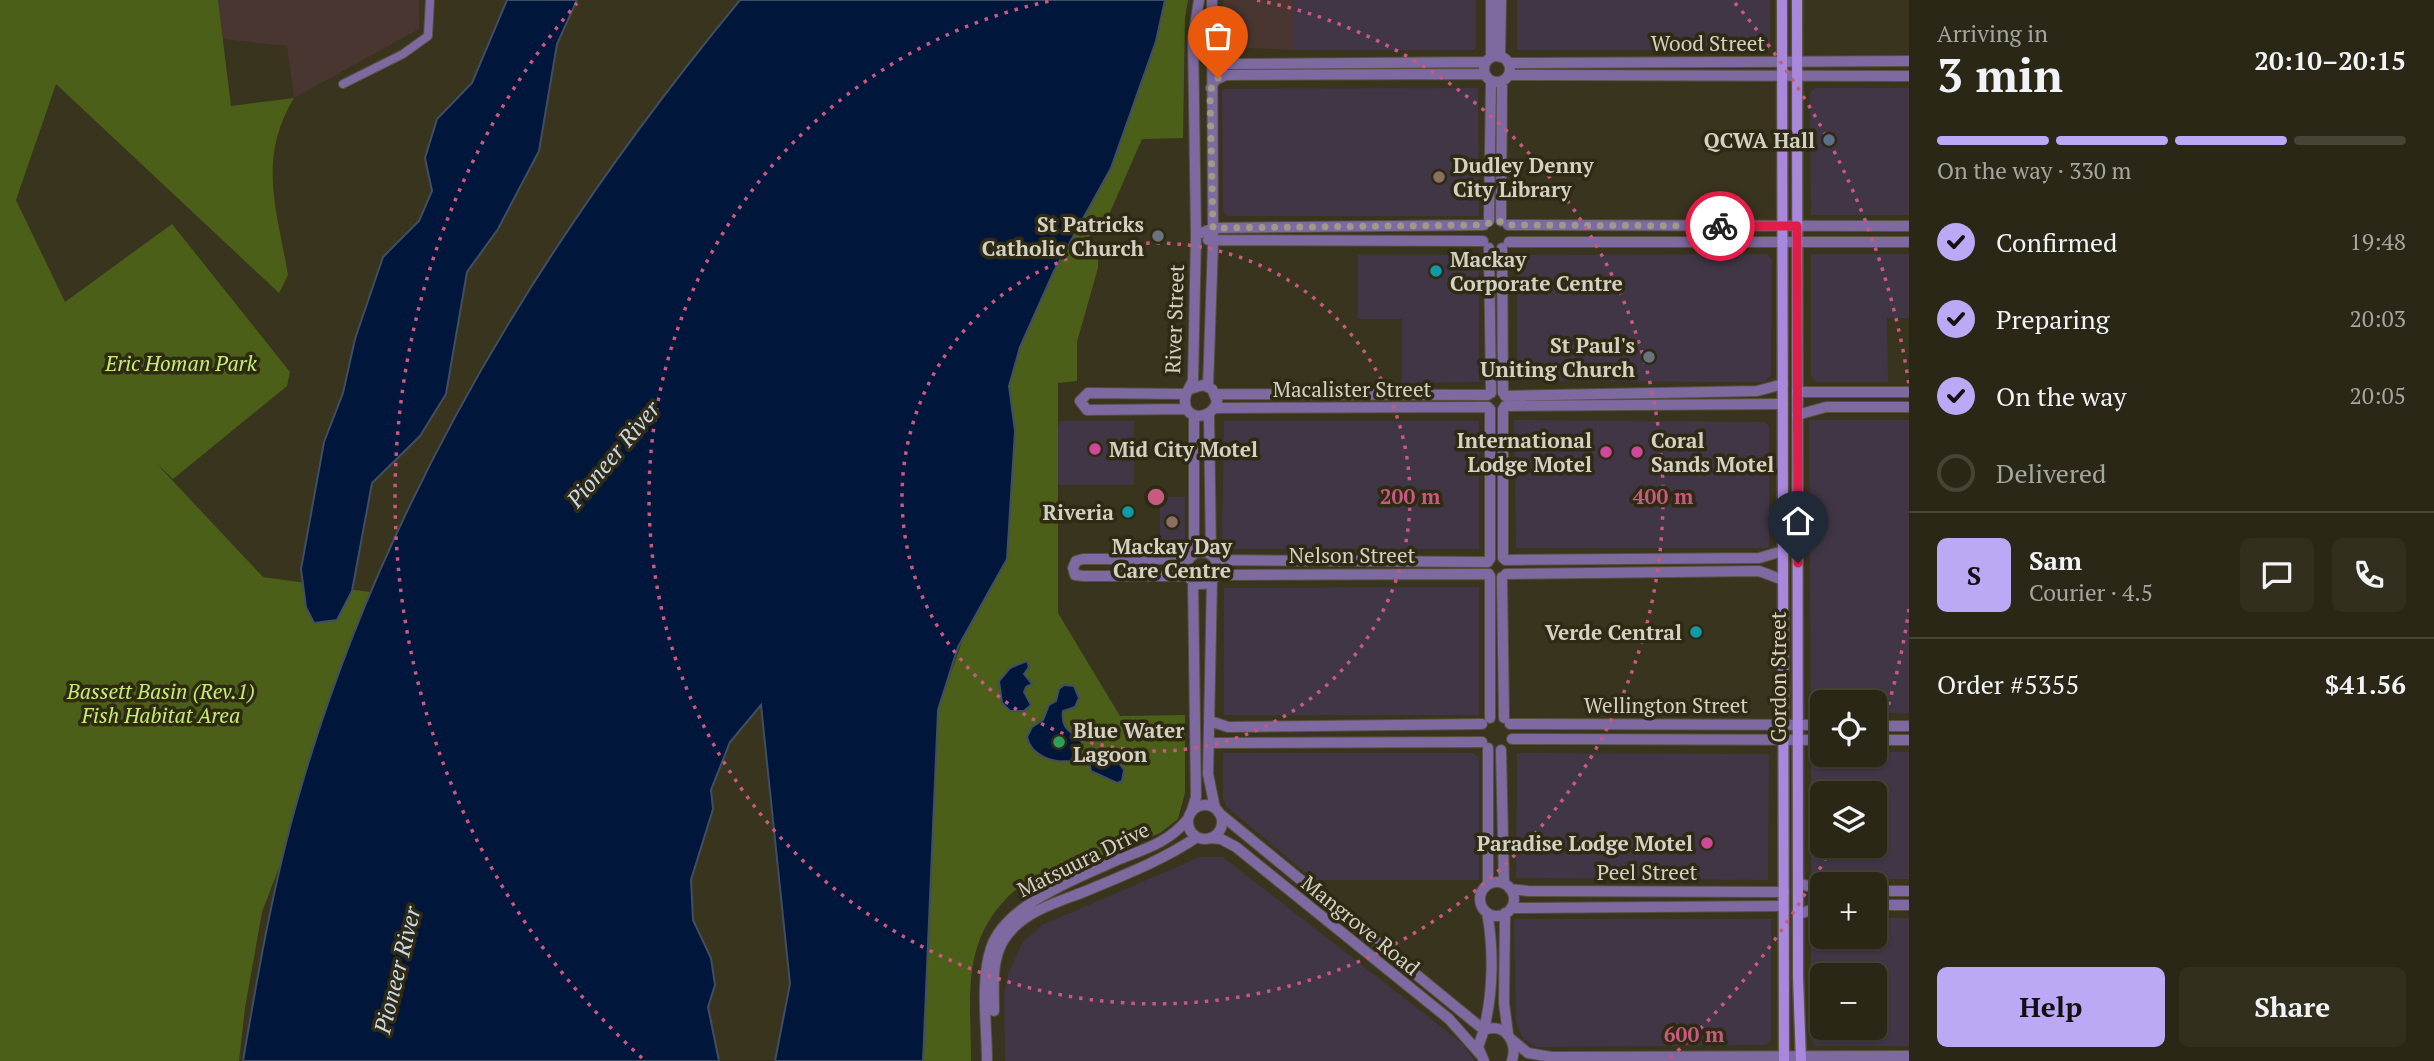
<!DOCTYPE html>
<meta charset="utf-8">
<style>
:root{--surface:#2a2716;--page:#322f1f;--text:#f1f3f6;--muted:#a5a5a1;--line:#464435;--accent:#bca9f5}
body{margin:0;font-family:"PT Serif",serif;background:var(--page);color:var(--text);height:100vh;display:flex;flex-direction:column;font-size:26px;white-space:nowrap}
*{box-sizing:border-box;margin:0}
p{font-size:23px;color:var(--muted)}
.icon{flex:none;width:38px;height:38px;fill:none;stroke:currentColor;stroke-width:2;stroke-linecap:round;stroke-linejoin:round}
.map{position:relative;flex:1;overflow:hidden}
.drawer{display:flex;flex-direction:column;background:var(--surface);width:525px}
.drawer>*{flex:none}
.tools{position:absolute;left:1810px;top:690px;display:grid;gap:14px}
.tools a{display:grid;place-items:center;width:77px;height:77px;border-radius:10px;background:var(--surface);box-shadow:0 2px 5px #0004,0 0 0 2px var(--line);font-size:35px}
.pin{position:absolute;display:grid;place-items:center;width:60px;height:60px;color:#fff;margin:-72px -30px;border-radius:50% 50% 50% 0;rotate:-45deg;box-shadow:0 0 7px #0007}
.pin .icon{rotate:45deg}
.courier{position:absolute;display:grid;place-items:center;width:70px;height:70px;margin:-35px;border:5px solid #e11d48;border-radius:50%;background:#fff;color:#222;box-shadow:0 2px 9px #0007}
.overview em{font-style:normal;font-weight:700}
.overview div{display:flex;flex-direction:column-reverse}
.overview{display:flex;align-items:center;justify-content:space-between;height:119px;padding:0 28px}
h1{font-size:46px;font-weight:700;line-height:52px}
.bar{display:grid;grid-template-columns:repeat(4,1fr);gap:10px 7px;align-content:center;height:84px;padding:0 28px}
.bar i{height:9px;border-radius:5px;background:var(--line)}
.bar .current{background:var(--accent)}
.bar p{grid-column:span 4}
.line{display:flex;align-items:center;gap:18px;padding:0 28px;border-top:2px solid var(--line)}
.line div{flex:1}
.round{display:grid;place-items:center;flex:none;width:74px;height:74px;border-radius:10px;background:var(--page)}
ol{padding:0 28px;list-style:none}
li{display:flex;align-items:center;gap:21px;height:77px}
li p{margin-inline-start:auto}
li .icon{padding:7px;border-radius:50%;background:var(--accent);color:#111;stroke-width:4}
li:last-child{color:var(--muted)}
li i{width:38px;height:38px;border:4px solid var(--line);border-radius:50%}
.action{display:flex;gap:14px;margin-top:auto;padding:14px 28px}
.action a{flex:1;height:80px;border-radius:10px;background:var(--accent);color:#111;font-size:28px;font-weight:700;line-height:80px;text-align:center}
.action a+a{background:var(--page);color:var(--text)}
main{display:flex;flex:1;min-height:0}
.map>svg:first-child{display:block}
.commercial{fill:#413646;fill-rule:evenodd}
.industrial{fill:#493630}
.green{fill:#4b5f18}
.water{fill:#00163a;stroke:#404e63;stroke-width:2}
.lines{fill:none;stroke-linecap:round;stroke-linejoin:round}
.minor-casing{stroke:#54503c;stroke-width:10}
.tertiary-casing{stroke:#54503c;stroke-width:12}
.secondary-casing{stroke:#54503c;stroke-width:13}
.minor{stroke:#7e6aa0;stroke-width:8}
.tertiary{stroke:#7e6aa0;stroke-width:10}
.secondary{stroke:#a887dd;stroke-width:10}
.done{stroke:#9d9a8a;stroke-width:7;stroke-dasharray:0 12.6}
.route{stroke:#e11d48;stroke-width:9}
.ring{fill:none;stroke:#c85980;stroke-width:3.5;stroke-dasharray:3.5 7}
.service-dot{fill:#5c6f8a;stroke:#2e2a14;stroke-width:2.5}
.education-dot{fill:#8d6e63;stroke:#2e2a14;stroke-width:2.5}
.worship-dot{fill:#6b7280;stroke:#2e2a14;stroke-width:2.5}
.culture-dot{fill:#0f9aa8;stroke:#2e2a14;stroke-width:2.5}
.hotel-dot{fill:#d1479c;stroke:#2e2a14;stroke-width:2.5}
.leisure-dot{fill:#2e9e5b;stroke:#2e2a14;stroke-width:2.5}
.labels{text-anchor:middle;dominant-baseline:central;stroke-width:7;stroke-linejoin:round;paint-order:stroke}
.street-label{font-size:21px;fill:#d4d1c4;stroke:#2e2a14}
.poi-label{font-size:21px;font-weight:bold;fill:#d4d1c4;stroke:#2e2a14;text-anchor:end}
.park-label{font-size:21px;font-style:italic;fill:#c6ee71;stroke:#2e2a14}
.water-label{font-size:23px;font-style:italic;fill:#cad8ec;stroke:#2e2a14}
.centre{fill:#c85980;stroke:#2e2a14;stroke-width:3.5}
.ring-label{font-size:21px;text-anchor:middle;font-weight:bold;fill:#c85980;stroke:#2e2a14;stroke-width:7;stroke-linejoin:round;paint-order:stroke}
</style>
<main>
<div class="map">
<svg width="1909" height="1061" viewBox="0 0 1909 1061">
<rect width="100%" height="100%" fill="#38341e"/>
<path class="commercial" d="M1293,0H1476V47L1474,50H1293Z
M1517,0H1770V50H1517Z
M1478,88L1479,216H1227L1223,211L1222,89Z
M1815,88H1909V215H1811L1810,93Z
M1767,254L1772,259L1771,375L1765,382L1517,381V255Z
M1811,254H1909V318H1887L1888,382H1816L1811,377Z
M1358,255H1479V382L1402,383V319H1358Z
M1514,420L1766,422L1769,427V548H1516Z
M1809,420H1909V713H1874V702H1822V713H1811Z
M1060,421H1134V485H1058V428Z
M1224,421H1479V549H1227L1222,543Z
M1160,497H1185V549H1160Z
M1479,587V715H1224V588Z
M1811,752H1909V879L1811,880ZM1822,793H1874V845H1822Z
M1223,753H1474L1479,758V880H1314L1227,807L1223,799Z
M1517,753L1769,754L1768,880L1516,878Z
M1200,857H1223L1462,1043L1475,1061H1005L1004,994L1008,974L1023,942L1042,925Z
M1811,918H1822V936H1874V918H1909V1046H1816L1811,1041ZM1822,975H1874V1027H1822Z
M1514,919H1771V1040L1766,1045L1537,1047L1529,1043L1522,1037L1516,1020Z"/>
<path class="industrial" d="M218,0H419V29L294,98L287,46L223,39Z
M1223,0H1293V50L1223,47Z"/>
<path class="green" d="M0,0H218L231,106L294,98C257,159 277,210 288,275L279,293L56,84L16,200L65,302L172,224L290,372L287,386L173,479L156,463L263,577L370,592L298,818L262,912L245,1008L239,1061H0Z
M1165,0H1188L1185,18L1183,138L1142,139L1108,217H1097L1091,230L1088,255H1098V268L1077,342V381L1058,383V613L1120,716L1185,715V793L1178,819L1160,833L1014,891C960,940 971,994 971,1061H923L938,710L963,639L1007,559L1015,431L1009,386L1020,347L1054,271L1111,168L1156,41Z"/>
<path class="water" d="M507,0H577L557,44L539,151L498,229L467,272L446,394L420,436L372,483L352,591L337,620L314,623L306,607L301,569L324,442L343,393L355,339L383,257L419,221L432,191L425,158L437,119L472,83Z
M740,0H1165L1156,41L1111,168L1054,271L1020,347L1009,386L1015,431L1007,559L958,647L938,710L923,1061H775L790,984L761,705L730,742L711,790L713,809L691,880L693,920L711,958L715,985L708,1007L719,1061H243C258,973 273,885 298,798C382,502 545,236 740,0Z
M1027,661L1029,667L1024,674L1032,684L1026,687L1024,692L1031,705L1024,711H1010L1002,703L999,681L1010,668Z
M1064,685L1074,686L1079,698L1075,707L1063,711C1060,731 1074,732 1083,744L1070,761C1053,763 1031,756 1027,737L1032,727L1043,720L1049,705L1056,701L1059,689Z
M1093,748L1114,756L1124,770L1122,781L1117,783L1091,771L1087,753Z"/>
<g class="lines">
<defs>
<path id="minor" d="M343,84L403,54L428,36L430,0"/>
<path id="tertiary" d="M1491,0V57
M1213,48L1216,60L1225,64L1485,62
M1484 69a13 13 0 1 1 26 0a13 13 0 1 1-26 0Z
M1500,57L1501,0
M1508,63L1909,61
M1509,75L1909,76
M1211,88L1215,80L1226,75L1484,74
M1489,221L1491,81
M1501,221L1502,82
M1508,225L1909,226
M1196,235L1213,228L1484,225
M1208,240L1483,241
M1509,242H1909
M1489,248L1491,393
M1502,248L1503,393
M1208,386L1213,243L1212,0
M1190,389L1203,385L1212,389L1217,401C1213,420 1184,422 1185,400C1185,393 1191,386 1193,380L1196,235L1193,39L1199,0
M1797,392H1909
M1186,394L1088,393L1080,401L1087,410L1187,409
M1215,394L1488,395
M1505,396L1757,391L1783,384
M1505,406L1783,404
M1215,408L1488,407
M1490,409V559
M1503,409V558
M1209,415L1211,554
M1797,415L1826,407H1909
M1194,416V554
M1186 568a16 16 0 1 1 32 0a16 16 0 1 1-32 0Z
M1216,560L1488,562
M1505,560L1759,558L1783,551
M1506,574L1759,571L1783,580
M1216,575L1489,574
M1188,576H1083L1075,575L1073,568L1076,561L1083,559H1189
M1502,577L1504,718
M1212,580L1208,774L1215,808
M1490,718V576
M1210,721L1228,727L1482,724
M1510,724L1822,725
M1874,726H1909
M1512,739L1822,740
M1874,740H1909
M1209,743L1482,742
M1501,750L1504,884
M1188 822a17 17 0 1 1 34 0a17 17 0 1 1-34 0Z
M1192,810L1196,797L1193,581
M1219,813L1484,1030
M1210,838L1221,839L1236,847L1449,1019L1480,1054
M1480 899a17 17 0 1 1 34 0a17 17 0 1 1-34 0Z
M1798,883L1822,890
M1488,884V748
M1510,889L1528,891L1784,892
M1874,891H1909
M1874,905H1909
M1511,908L1783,906
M1505,913L1504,1003L1508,1034
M1798,915L1822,905
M994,1011C994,989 991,964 1002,943C1019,912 1056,903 1086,891C1124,875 1163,860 1197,837
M1484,1029C1493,993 1494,949 1487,913
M1511,1039L1528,1053L1551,1057L1909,1056
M987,1061C987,1026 980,982 991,948C1005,905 1076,879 1115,861C1144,849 1167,844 1188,819
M1484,1061L1478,1047L1484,1030C1505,1022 1518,1042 1512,1061"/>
<path id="secondary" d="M1782,0L1784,1061
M1797,0L1798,977L1801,1061"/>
</defs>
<use href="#minor" class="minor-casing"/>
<use href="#tertiary" class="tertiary-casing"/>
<use href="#secondary" class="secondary-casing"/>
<use href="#minor" class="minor"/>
<use href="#tertiary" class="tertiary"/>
<use href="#secondary" class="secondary"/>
</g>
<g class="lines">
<path class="done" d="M1218,78L1213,83L1210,93L1213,228L1484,225L1497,220L1508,225L1720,226"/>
<path class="route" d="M1720,226H1797L1798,563"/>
</g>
<g class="ring">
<circle cx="1156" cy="497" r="254"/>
<path d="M1257 0A507 507 0 1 1 1055 0"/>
<path d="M1909 609A761 761 0 0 1 1876 745M1831 848A761 761 0 0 1 1670 1058M642 1058A761 761 0 0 1 577 3M1735 3A761 761 0 0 1 1909 385"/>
</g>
<circle class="service-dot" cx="1829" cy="140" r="7"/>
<g class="education-dot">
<circle cx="1439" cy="177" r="7"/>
<circle cx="1172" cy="522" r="7"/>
</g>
<g class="worship-dot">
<circle cx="1158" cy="236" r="7"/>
<circle cx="1649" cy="357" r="7"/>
</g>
<g class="culture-dot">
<circle cx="1436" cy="271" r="7"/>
<circle cx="1128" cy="512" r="7"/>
<circle cx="1696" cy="632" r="7"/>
</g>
<g class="hotel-dot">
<circle cx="1095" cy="449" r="7"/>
<circle cx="1606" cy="452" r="7"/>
<circle cx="1637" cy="452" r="7"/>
<circle cx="1707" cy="843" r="7"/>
</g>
<circle class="leisure-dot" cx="1059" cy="742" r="7"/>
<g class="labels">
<g class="street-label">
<text x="1708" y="43">Wood Street</text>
<text transform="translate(1174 319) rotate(-88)">River Street</text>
<text x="1352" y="389">Macalister Street</text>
<text x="1352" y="555">Nelson Street</text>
<text transform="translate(1778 677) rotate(-90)">Gordon Street</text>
<text x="1666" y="705">Wellington Street</text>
<text transform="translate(1083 859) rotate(-26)">Matsuura Drive</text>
<text x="1647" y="872">Peel Street</text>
<text transform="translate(1361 925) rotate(39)">Mangrove Road</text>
</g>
<g class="poi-label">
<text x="1815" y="140">QCWA Hall</text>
<text x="1453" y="165" text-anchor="start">Dudley Denny<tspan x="1453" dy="24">City Library</tspan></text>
<text x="1144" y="224">St Patricks<tspan x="1144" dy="24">Catholic Church</tspan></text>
<text x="1450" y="259" text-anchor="start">Mackay<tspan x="1450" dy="24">Corporate Centre</tspan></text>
<text x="1635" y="345">St Paul's<tspan x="1635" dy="24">Uniting Church</tspan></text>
<text x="1592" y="440">International<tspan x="1592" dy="24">Lodge Motel</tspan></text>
<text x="1651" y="440" text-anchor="start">Coral<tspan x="1651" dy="24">Sands Motel</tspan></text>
<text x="1109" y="449" text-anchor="start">Mid City Motel</text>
<text x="1114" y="512">Riveria</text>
<text x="1172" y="546" text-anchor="middle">Mackay Day<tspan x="1172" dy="24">Care Centre</tspan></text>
<text x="1682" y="632">Verde Central</text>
<text x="1073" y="730" text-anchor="start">Blue Water<tspan x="1073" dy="24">Lagoon</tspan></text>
<text x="1693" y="843">Paradise Lodge Motel</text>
</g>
<g class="park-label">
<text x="181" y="363">Eric Homan Park</text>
<text x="161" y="691">Bassett Basin (Rev.1)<tspan x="161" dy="24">Fish Habitat Area</tspan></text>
</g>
<g class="water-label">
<text transform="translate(613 454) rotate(-50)">Pioneer River</text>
<text transform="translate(397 970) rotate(-76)">Pioneer River</text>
</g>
</g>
<circle cx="1156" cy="497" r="10" class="centre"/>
<g class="ring-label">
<text x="1410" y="504">200 m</text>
<text x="1663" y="504">400 m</text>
<text x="1694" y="1042">600 m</text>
</g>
</svg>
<div class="tools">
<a><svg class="icon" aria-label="locate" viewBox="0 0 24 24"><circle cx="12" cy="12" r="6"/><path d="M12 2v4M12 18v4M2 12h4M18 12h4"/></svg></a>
<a><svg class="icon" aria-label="layers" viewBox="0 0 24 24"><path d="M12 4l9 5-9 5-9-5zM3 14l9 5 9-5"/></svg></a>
<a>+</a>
<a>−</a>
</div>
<div class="pin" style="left:1218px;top:78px;background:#ea580c"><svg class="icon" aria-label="bag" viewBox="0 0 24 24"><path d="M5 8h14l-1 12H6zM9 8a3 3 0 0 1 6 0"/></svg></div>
<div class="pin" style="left:1798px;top:563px;background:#1f2937"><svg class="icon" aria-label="home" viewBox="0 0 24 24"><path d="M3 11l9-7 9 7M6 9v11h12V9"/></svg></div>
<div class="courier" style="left:1720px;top:226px"><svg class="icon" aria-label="bike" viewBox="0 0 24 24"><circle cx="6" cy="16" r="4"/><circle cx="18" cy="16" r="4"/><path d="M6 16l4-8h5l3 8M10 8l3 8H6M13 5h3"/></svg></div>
</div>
<section class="drawer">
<div class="overview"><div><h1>3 min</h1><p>Arriving in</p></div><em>20:10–20:15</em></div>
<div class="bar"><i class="current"></i><i class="current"></i><i class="current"></i><i></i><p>On the way · 330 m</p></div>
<ol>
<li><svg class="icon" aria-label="check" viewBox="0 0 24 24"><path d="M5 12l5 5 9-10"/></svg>Confirmed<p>19:48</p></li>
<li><svg class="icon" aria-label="check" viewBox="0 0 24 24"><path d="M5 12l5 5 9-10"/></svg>Preparing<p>20:03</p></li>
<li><svg class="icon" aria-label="check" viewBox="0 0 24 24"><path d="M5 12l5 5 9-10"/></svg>On the way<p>20:05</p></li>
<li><i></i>Delivered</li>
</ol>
<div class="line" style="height:126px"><b class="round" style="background:var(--accent);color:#111">S</b><div><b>Sam</b><p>Courier · 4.5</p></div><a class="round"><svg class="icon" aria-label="chat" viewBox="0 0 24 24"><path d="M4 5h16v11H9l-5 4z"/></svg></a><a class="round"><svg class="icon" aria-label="phone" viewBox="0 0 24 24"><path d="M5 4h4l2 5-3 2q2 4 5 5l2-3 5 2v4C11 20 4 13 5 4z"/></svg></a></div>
<div class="line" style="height:91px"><div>Order #5355</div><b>$41.56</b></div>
<div class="action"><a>Help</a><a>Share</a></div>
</section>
</main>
